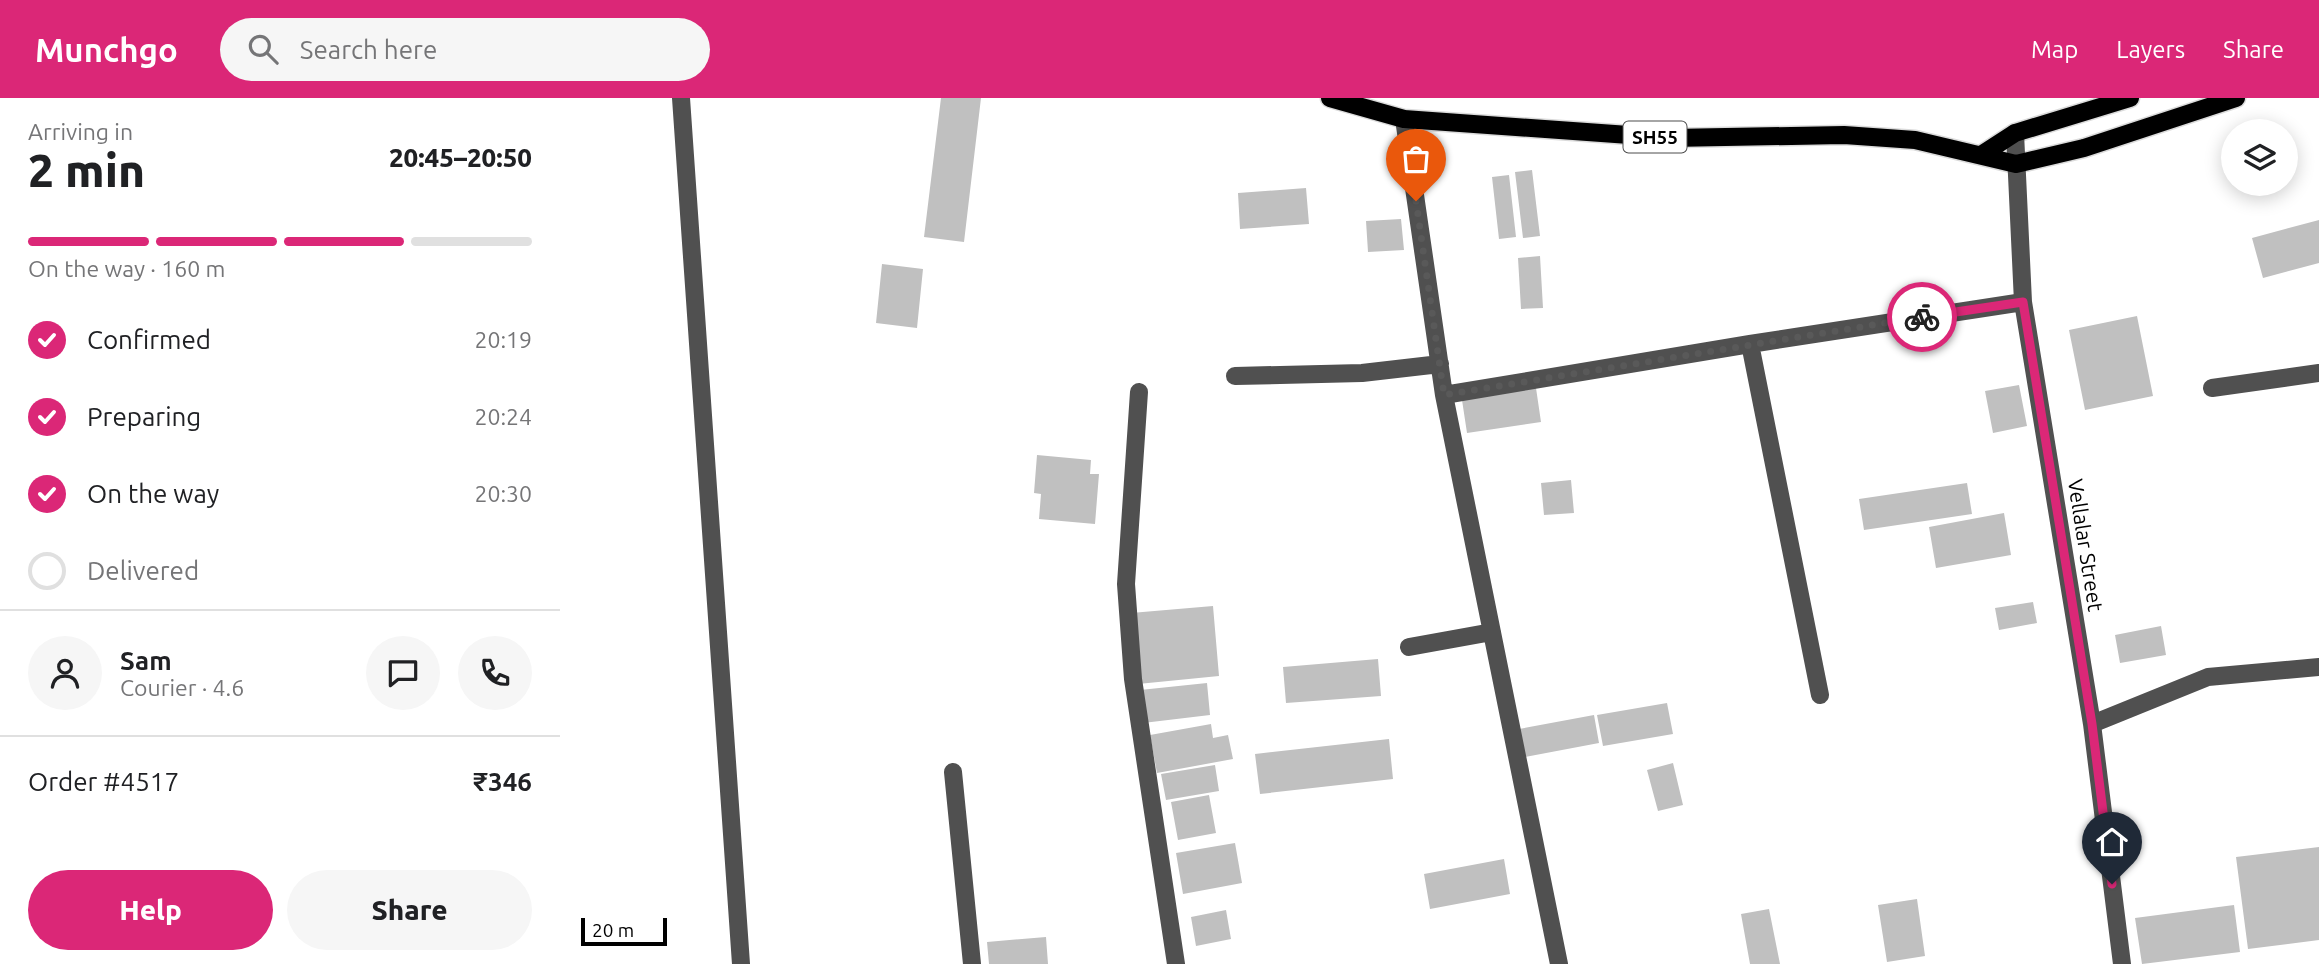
<!DOCTYPE html>
<meta charset="utf-8">
<style>
:root{--surface:#fff;--page:#f6f6f6;--text:#202124;--muted:#757577;--line:#e0e0e0;--accent:#db2777}
body{margin:0;font-family:Ubuntu,sans-serif;background:var(--page);color:var(--text);height:100vh;display:flex;flex-direction:column;font-size:26px;white-space:nowrap}
*{box-sizing:border-box;margin:0}
p{font-size:23px;color:var(--muted)}
.icon{flex:none;width:38px;height:38px;fill:none;stroke:currentColor;stroke-width:2;stroke-linecap:round;stroke-linejoin:round}
.map{position:relative;flex:1;overflow:hidden}
.side{display:flex;flex-direction:column;background:var(--surface);width:560px}
.side>*{flex:none}
.fabs{position:absolute;left:1661px;top:21px;display:grid;gap:14px}
.fabs a{display:grid;place-items:center;width:77px;height:77px;border-radius:50%;background:var(--surface);box-shadow:0 4px 18px #0003;font-size:35px}
.scale{position:absolute;left:21px;bottom:18px;width:86px;box-sizing:border-box;padding-left:7px;border:4px solid #000;border-top:0;font-size:19px;line-height:24px;white-space:nowrap;color:#000;-webkit-text-stroke:5px #fff;paint-order:stroke}
.pin{position:absolute;display:grid;place-items:center;width:60px;height:60px;color:#fff;margin:-72px -30px;border-radius:50% 50% 50% 0;rotate:-45deg;box-shadow:0 0 7px #0007}
.pin .icon{rotate:45deg}
.courier{position:absolute;display:grid;place-items:center;width:70px;height:70px;margin:-35px;border:5px solid #db2777;border-radius:50%;background:#fff;color:#222;box-shadow:0 2px 9px #0007}
.overview em{font-style:normal;font-weight:800}
.overview div{display:flex;flex-direction:column-reverse}
.overview{display:flex;align-items:center;justify-content:space-between;height:119px;padding:0 28px}
h1{font-size:46px;font-weight:800;line-height:52px}
.bar{display:grid;grid-template-columns:repeat(4,1fr);gap:10px 7px;align-content:center;height:84px;padding:0 28px}
.bar i{height:9px;border-radius:5px;background:var(--line)}
.bar .on{background:var(--accent)}
.bar p{grid-column:span 4}
.line{display:flex;align-items:center;gap:18px;padding:0 28px;border-top:2px solid var(--line)}
.line div{flex:1}
.round{display:grid;place-items:center;flex:none;width:74px;height:74px;border-radius:37px;background:var(--page)}
ol{padding:0 28px;list-style:none}
li{display:flex;align-items:center;gap:21px;height:77px}
li p{margin-inline-start:auto}
li .icon{padding:7px;border-radius:50%;background:var(--accent);color:#fff;stroke-width:4}
li:last-child{color:var(--muted)}
li i{width:38px;height:38px;border:4px solid var(--line);border-radius:50%}
.primary-button{display:flex;gap:14px;margin-top:auto;padding:14px 28px}
.primary-button a{flex:1;height:80px;border-radius:42px;background:var(--accent);color:#fff;font-size:28px;font-weight:800;line-height:80px;text-align:center}
.primary-button a+a{background:var(--page);color:var(--text)}
header{display:flex;align-items:center;gap:42px;box-sizing:border-box;height:98px;padding:0 35px;background:var(--accent);color:#fff}
header strong{font-size:33px}
nav{display:flex;gap:38px;margin-inline-start:auto;font-size:24px}
.search{width:490px;height:63px;background:var(--page);display:flex;align-items:center;gap:18px;box-sizing:border-box;padding:0 24px;border-radius:38px;color:var(--muted);font-size:26px}
main{display:flex;flex:1;min-height:0}
.map>svg:first-child{display:block}
.building{fill:#c0c0c0}
.lines{fill:none;stroke-linecap:round;stroke-linejoin:round}
.major-casing{stroke:#dbdbdb;stroke-width:21}
.minor{stroke:#505050;stroke-width:18}
.major{stroke:#000;stroke-width:18}
.done{stroke:#595959;stroke-width:7;stroke-dasharray:0 12.6}
.route{stroke:#db2777;stroke-width:9}
.labels{text-anchor:middle;dominant-baseline:central;stroke-width:5;stroke-linejoin:round;paint-order:stroke}
.shield{fill:#fff;stroke:#4c4c4c;stroke-width:2}
.shield-label{font-size:19px;font-weight:bold;fill:#000}
.street-label{font-size:21px;fill:#000;stroke:#fff}
</style>
<header>
<strong>Munchgo</strong>
<div class="search"><svg class="icon" aria-label="search" viewBox="0 0 24 24"><circle cx="10" cy="10" r="6"/><path d="M15 15l6 6"/></svg>Search here</div>
<nav><a>Map</a><a>Layers</a><a>Share</a></nav>
</header>
<main>
<section class="side">
<div class="overview"><div><h1>2 min</h1><p>Arriving in</p></div><em>20:45–20:50</em></div>
<div class="bar"><i class="on"></i><i class="on"></i><i class="on"></i><i></i><p>On the way · 160 m</p></div>
<ol>
<li><svg class="icon" aria-label="check" viewBox="0 0 24 24"><path d="M5 12l5 5 9-10"/></svg>Confirmed<p>20:19</p></li>
<li><svg class="icon" aria-label="check" viewBox="0 0 24 24"><path d="M5 12l5 5 9-10"/></svg>Preparing<p>20:24</p></li>
<li><svg class="icon" aria-label="check" viewBox="0 0 24 24"><path d="M5 12l5 5 9-10"/></svg>On the way<p>20:30</p></li>
<li><i></i>Delivered</li>
</ol>
<div class="line" style="height:126px"><a class="round"><svg class="icon" aria-label="person" viewBox="0 0 24 24"><circle cx="12" cy="8" r="4"/><path d="M4 21q1-7 8-7t8 7"/></svg></a><div><b>Sam</b><p>Courier · 4.6</p></div><a class="round"><svg class="icon" aria-label="chat" viewBox="0 0 24 24"><path d="M4 5h16v11H9l-5 4z"/></svg></a><a class="round"><svg class="icon" aria-label="phone" viewBox="0 0 24 24"><path d="M5 4h4l2 5-3 2q2 4 5 5l2-3 5 2v4C11 20 4 13 5 4z"/></svg></a></div>
<div class="line" style="height:91px"><div>Order #4517</div><b>₹346</b></div>
<div class="primary-button"><a>Help</a><a>Share</a></div>
</section>
<div class="map">
<svg width="1759" height="866" viewBox="0 0 1759 866">
<rect width="100%" height="100%" fill="#fff"/>
<path class="building" d="M381,0H421L404,144L364,139Z
M972,72L980,138L963,140L955,74Z
M949,77L956,139L939,141L932,79Z
M746,90L749,126L680,131L678,95Z
M841,121L844,152L808,154L806,123Z
M1759,122V165L1703,180L1692,140Z
M980,158L983,210L961,211L958,160Z
M322,166L363,171L357,230L316,225Z
M1577,218L1593,298L1525,312L1509,232Z
M1459,287L1467,328L1433,335L1425,293Z
M976,290L981,324L907,335L902,302Z
M477,357L531,362L530,376H539L535,426L479,421L481,396L474,395Z
M1011,382L1014,415L984,417L981,385Z
M1407,385L1412,416L1304,432L1299,401Z
M1444,415L1451,457L1376,470L1369,429Z
M1473,504L1477,525L1439,532L1435,510Z
M653,508L659,578L578,586L571,515Z
M1601,528L1606,557L1560,565L1555,537Z
M818,561L821,598L726,605L723,569Z
M647,585L650,617L583,625L580,592Z
M1107,605L1113,636L1043,648L1037,617Z
M1034,617L1039,645L965,659L959,631Z
M651,626L653,640L668,637L673,661L597,675L590,637Z
M829,641L833,681L700,696L695,656Z
M1113,665L1123,707L1098,713L1087,672Z
M655,667L659,693L606,702L601,676Z
M649,697L656,735L618,742L611,704Z
M675,745L682,785L623,796L616,755Z
M1759,749V842L1688,851L1676,759Z
M944,761L950,796L870,811L864,776Z
M1357,801L1365,858L1327,864L1318,807Z
M1674,807L1680,854L1582,866L1575,820Z
M1209,811L1220,866H1190L1181,816Z
M666,812L671,841L636,848L631,819Z
M486,839L488,866H429L427,844Z"/>
<g class="lines">
<defs>
<path id="major" d="M770,0L844,21L1111,40L1284,37L1355,42L1456,66L1524,50L1676,0
M1421,57L1455,35L1570,0"/>
</defs>
<use href="#major" class="major-casing"/>
<path class="minor" d="M121,0L181,866
M844,21L884,297L999,866
M1455,35L1463,204L1532,626L1562,866
M1190,246L1260,597
M675,278L802,275L880,266
M1652,290L1759,275
M579,294L566,486L573,581L616,866
M884,297L1190,246L1463,204
M849,549L932,534
M1532,626L1648,579L1759,569
M393,674L412,866"/>
<use href="#major" class="major"/>
</g>
<g class="lines">
<path class="done" d="M856,103L884,297L1362,219"/>
<path class="route" d="M1362,219L1463,204L1532,626L1552,786"/>
</g>
<g class="labels">
<rect class="shield" x="1063.5" y="23.5" width="63" height="31" rx="5"/>
<g class="shield-label">
<text x="1095" y="39">SH55</text>
</g>
<g class="street-label">
<text transform="translate(1526 447) rotate(81)">Vellalar Street</text>
</g>
</g>
</svg>
<div class="fabs">
<a><svg class="icon" aria-label="layers" viewBox="0 0 24 24"><path d="M12 4l9 5-9 5-9-5zM3 14l9 5 9-5"/></svg></a>
</div>
<div class="scale">20 m</div>
<div class="pin" style="left:856px;top:103px;background:#ea580c"><svg class="icon" aria-label="bag" viewBox="0 0 24 24"><path d="M5 8h14l-1 12H6zM9 8a3 3 0 0 1 6 0"/></svg></div>
<div class="pin" style="left:1552px;top:786px;background:#1f2937"><svg class="icon" aria-label="home" viewBox="0 0 24 24"><path d="M3 11l9-7 9 7M6 9v11h12V9"/></svg></div>
<div class="courier" style="left:1362px;top:219px"><svg class="icon" aria-label="bike" viewBox="0 0 24 24"><circle cx="6" cy="16" r="4"/><circle cx="18" cy="16" r="4"/><path d="M6 16l4-8h5l3 8M10 8l3 8H6M13 5h3"/></svg></div>
</div>
</main>
